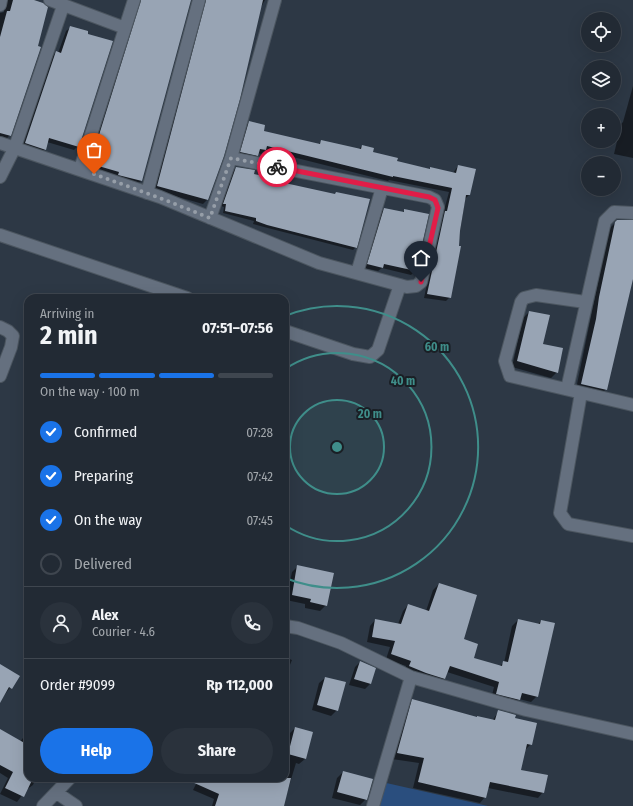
<!DOCTYPE html>
<meta charset="utf-8">
<style>
:root{--surface:#222a34;--page:#2a323c;--text:#f1f3f6;--muted:#a2a7ac;--line:#3f464f;--accent:#1a73e8}
body{margin:0;font-family:"Fira Sans Condensed",sans-serif;background:var(--page);color:var(--text);height:100vh;display:flex;flex-direction:column;font-size:15px;white-space:nowrap}
*{box-sizing:border-box;margin:0}
p{font-size:13px;color:var(--muted)}
.icon{flex:none;width:22px;height:22px;fill:none;stroke:currentColor;stroke-width:2;stroke-linecap:round;stroke-linejoin:round}
.map{position:relative;flex:1;overflow:hidden}
.side{position:absolute;left:24px;top:294px;width:265px;height:488px;display:flex;flex-direction:column;background:var(--surface);border-radius:12px;box-shadow:0 4px 16px #0002,0 0 0 1px var(--line)}
.side>*{flex:none}
.buttons{position:absolute;left:581px;top:12px;display:grid;gap:8px}
.buttons a{display:grid;place-items:center;width:40px;height:40px;border-radius:50%;background:var(--surface);box-shadow:0 4px 16px #0002,0 0 0 1px var(--line);font-size:20px}
.pin{position:absolute;display:grid;place-items:center;width:34px;height:34px;color:#fff;margin:-41px -17px;border-radius:50% 50% 50% 0;rotate:-45deg;box-shadow:0 0 4px #0007}
.pin .icon{rotate:45deg}
.courier{position:absolute;display:grid;place-items:center;width:40px;height:40px;margin:-20px;border:3px solid #e11d48;border-radius:50%;background:#fff;color:#222;box-shadow:0 1px 5px #0007}
.headline em{font-style:normal;font-weight:700}
.headline div{display:flex;flex-direction:column-reverse}
.headline{display:flex;align-items:center;justify-content:space-between;height:68px;padding:0 16px}
h1{font-size:26px;font-weight:700;line-height:30px}
.bar{display:grid;grid-template-columns:repeat(4,1fr);gap:6px 4px;align-content:center;height:48px;padding:0 16px}
.bar i{height:5px;border-radius:3px;background:var(--line)}
.bar .on{background:var(--accent)}
.bar p{grid-column:span 4}
.line{display:flex;align-items:center;gap:10px;padding:0 16px;border-top:1px solid var(--line)}
.line div{flex:1}
.round{display:grid;place-items:center;flex:none;width:42px;height:42px;border-radius:21px;background:var(--page)}
ol{padding:0 16px;list-style:none}
li{display:flex;align-items:center;gap:12px;height:44px}
li p{margin-inline-start:auto}
li .icon{padding:4px;border-radius:50%;background:var(--accent);color:#fff;stroke-width:4}
li:last-child{color:var(--muted)}
li i{width:22px;height:22px;border:2px solid var(--line);border-radius:50%}
.primary-button{display:flex;gap:8px;margin-top:auto;padding:8px 16px}
.primary-button a{flex:1;height:46px;border-radius:24px;background:var(--accent);color:#fff;font-size:16px;font-weight:700;line-height:46px;text-align:center}
.primary-button a+a{background:var(--page);color:var(--text)}
.map>svg:first-child{display:block}
.green{fill:#2a4e7e}
.shadow{fill:#0007}
.building{fill:#98a4b4}
.lines{fill:none;stroke-linecap:round;stroke-linejoin:round}
.minor-casing{stroke:#4c5660;stroke-width:14}
.minor{stroke:#65707f;stroke-width:12}
.done{stroke:#969ea8;stroke-width:4;stroke-dasharray:0 7.2}
.route{stroke:#e11d48;stroke-width:5}
.ring{fill:none;stroke:#3f8e8a;stroke-width:2}
.centre{fill:#3f8e8a;stroke:#1a1f25;stroke-width:2}
.ring-label{font-size:12px;text-anchor:middle;font-weight:bold;fill:#3f8e8a;stroke:#1a1f25;stroke-width:4;stroke-linejoin:round;paint-order:stroke}
</style>
<div class="map">
<svg width="633" height="806" viewBox="0 0 633 806">
<rect width="100%" height="100%" fill="#2d3845"/>
<path class="green" d="M382,782L488,806H378Z"/>
<path class="shadow" d="M3,0H30L10,135L6,139L0,137V13L4,12Z
M139,0H190L141,181L137,185L92,169L95,156L90,155Z
M200,0H265L260,9L207,200L203,204L153,190Z
M71,27L78,146L74,150L47,142L45,149L40,153L21,147L52,57L56,52L58,53L66,31Z
M633,86V158L614,154L621,124L623,122Z
M249,122L263,132L318,145L322,141L358,150L362,146L372,153L396,162L429,169L431,168L453,173L458,166L469,195L465,199L450,297L446,301L424,298L441,216L443,214L449,192L389,180L388,181L265,150L261,154L258,153L253,159L237,156L245,126Z
M236,168L261,179L356,247L353,250L264,227L253,224L254,221L223,213L224,207L221,206L233,171Z
M384,209L402,213L405,210L427,215L415,271L411,275L382,268L378,271L364,268L380,213Z
M617,221H633V270L606,389L600,395L576,389L609,229Z
M529,312L542,345L557,372L551,378L512,367L523,318Z
M298,566L326,605L320,611L305,608V604L286,600L292,572Z
M439,584L472,659L499,666L504,663L512,626L518,620L538,624L541,621L537,696L531,702L519,699L513,706L491,699L494,687L447,672L445,679L439,684L404,672L406,666L386,659L390,647L367,642L370,626L375,620L398,624L403,611L408,605L426,611L433,590Z
M285,657L292,660L285,677Z
M360,662L370,684L365,689L349,685L355,667Z
M0,665L18,677L0,701Z
M325,678L337,710L331,716L312,710L319,683Z
M413,700L476,718L492,721L499,711L531,744L524,751L520,770L543,792L538,798L488,788L485,797L480,803L413,788L419,763L392,759L407,705Z
M295,728L305,759L299,764L296,763L283,806H212L214,799L193,790L199,778H285V751L290,733Z
M0,730L20,742L28,731V778H36L33,785L26,790L17,802L0,794L8,778L0,773Z
M343,772L366,799L360,805L332,798L337,778Z"/>
<path class="building" d="M13,0H34L43,3L48,7L38,46L41,47L11,136L0,133V37L7,11H10Z
M141,0H191L142,181L118,175L119,172L95,165L99,152L94,151Z
M206,0H263L240,99L224,156L208,200L157,186Z
M70,26L88,31V34L113,41L79,147L49,138L46,150L25,143L56,51L61,53Z
M249,121L265,125L264,131L320,144L321,140L361,149L362,145L374,148L373,152L398,158L397,161L430,169V167L456,173L458,165L476,169L470,195H466L460,231L459,246H461L451,298L427,294L445,211H447L452,188L393,176V177L267,146L266,150L260,149L258,156L240,152Z
M236,167L255,170L254,174L263,176L262,178L335,194L336,192L370,199L357,248L267,225L256,221V218L225,211L226,204H223Z
M384,208L404,212V209L429,214L416,271L384,264L383,268L367,264Z
M617,220H633V279L607,390L581,384L596,319L599,297L615,222Z
M529,311L550,315L543,344L563,348L558,373L517,361Z
M297,565L334,573L327,606L310,602L311,599L292,595Z
M439,583L477,595L464,639L478,644L474,658L502,666L503,661L508,662L518,619L540,624L541,620L555,623L538,697L522,693L520,700L496,694L499,682L450,666L445,679L426,673L409,666L411,661L391,654L395,641L372,637L375,619L401,624L408,604L429,611Z
M360,661L376,668L371,684L354,679Z
M0,664L20,676L12,689L9,687L0,703Z
M325,677L346,682L338,711L317,705Z
M412,699L477,717V716L495,720L498,710L516,715L515,718L537,723L532,745L527,744L521,770L548,775L544,793L490,782L486,798L418,782L424,758L397,753Z
M295,727L313,732L306,759L288,754Z
M0,729L28,745V778H33L24,797L5,788L13,772L0,765Z
M343,771L373,779L367,800L337,792Z
M183,778H291L284,806H215L219,794Z"/>
<g class="lines">
<defs>
<path id="minor" d="M50,0L125,28
M0,5L1,0
M0,143L160,197L319,263L407,287L416,286L421,282L438,207L435,200L429,197L231,158
M80,169L134,0
M0,177L15,147L63,6
M147,193L199,0
M210,218L231,158L275,0
M0,235L187,298
M357,273L382,188
M585,302L536,295L524,298L521,302L505,361L510,376L633,405
M0,327L8,331L13,336L11,347L0,376
M285,331L353,354L370,357L378,350L400,285
M567,389L605,221L614,212L633,213
M581,393L560,513L568,524L633,536
M285,626L298,628L341,643L411,677L526,710L633,734
M57,793L76,806
M43,806L70,778
M373,806L411,677"/>
</defs>
<use href="#minor" class="minor-casing"/>
<use href="#minor" class="minor"/>
</g>
<g class="lines">
<path class="done" d="M94,174L160,198L210,218L231,158L277,167"/>
<path class="route" d="M277,167L429,197L435,200L438,208L421,282"/>
</g>
<circle cx="337" cy="447" r="47" fill="#3f8e8a" fill-opacity=".12"/>
<g class="ring">
<circle cx="337" cy="447" r="47"/>
<path d="M285 369A94 94 0 1 1 285 525"/>
<path d="M285 316A141 141 0 1 1 285 578"/>
</g>
<circle cx="337" cy="447" r="6" class="centre"/>
<g class="ring-label">
<text x="437" y="351">60 m</text>
<text x="403" y="385">40 m</text>
<text x="370" y="418">20 m</text>
</g>
</svg>
<div class="buttons">
<a><svg class="icon" aria-label="locate" viewBox="0 0 24 24"><circle cx="12" cy="12" r="6"/><path d="M12 2v4M12 18v4M2 12h4M18 12h4"/></svg></a>
<a><svg class="icon" aria-label="layers" viewBox="0 0 24 24"><path d="M12 4l9 5-9 5-9-5zM3 14l9 5 9-5"/></svg></a>
<a>+</a>
<a>−</a>
</div>
<div class="pin" style="left:94px;top:174px;background:#ea580c"><svg class="icon" aria-label="bag" viewBox="0 0 24 24"><path d="M5 8h14l-1 12H6zM9 8a3 3 0 0 1 6 0"/></svg></div>
<div class="pin" style="left:421px;top:282px;background:#1f2937"><svg class="icon" aria-label="home" viewBox="0 0 24 24"><path d="M3 11l9-7 9 7M6 9v11h12V9"/></svg></div>
<div class="courier" style="left:277px;top:167px"><svg class="icon" aria-label="bike" viewBox="0 0 24 24"><circle cx="6" cy="16" r="4"/><circle cx="18" cy="16" r="4"/><path d="M6 16l4-8h5l3 8M10 8l3 8H6M13 5h3"/></svg></div>
<section class="side">
<div class="headline"><div><h1>2 min</h1><p>Arriving in</p></div><em>07:51–07:56</em></div>
<div class="bar"><i class="on"></i><i class="on"></i><i class="on"></i><i></i><p>On the way · 100 m</p></div>
<ol>
<li><svg class="icon" aria-label="check" viewBox="0 0 24 24"><path d="M5 12l5 5 9-10"/></svg>Confirmed<p>07:28</p></li>
<li><svg class="icon" aria-label="check" viewBox="0 0 24 24"><path d="M5 12l5 5 9-10"/></svg>Preparing<p>07:42</p></li>
<li><svg class="icon" aria-label="check" viewBox="0 0 24 24"><path d="M5 12l5 5 9-10"/></svg>On the way<p>07:45</p></li>
<li><i></i>Delivered</li>
</ol>
<div class="line" style="height:72px"><a class="round"><svg class="icon" aria-label="person" viewBox="0 0 24 24"><circle cx="12" cy="8" r="4"/><path d="M4 21q1-7 8-7t8 7"/></svg></a><div><b>Alex</b><p>Courier · 4.6</p></div><a class="round"><svg class="icon" aria-label="phone" viewBox="0 0 24 24"><path d="M5 4h4l2 5-3 2q2 4 5 5l2-3 5 2v4C11 20 4 13 5 4z"/></svg></a></div>
<div class="line" style="height:52px"><div>Order #9099</div><b>Rp 112,000</b></div>
<div class="primary-button"><a>Help</a><a>Share</a></div>
</section>
</div>
